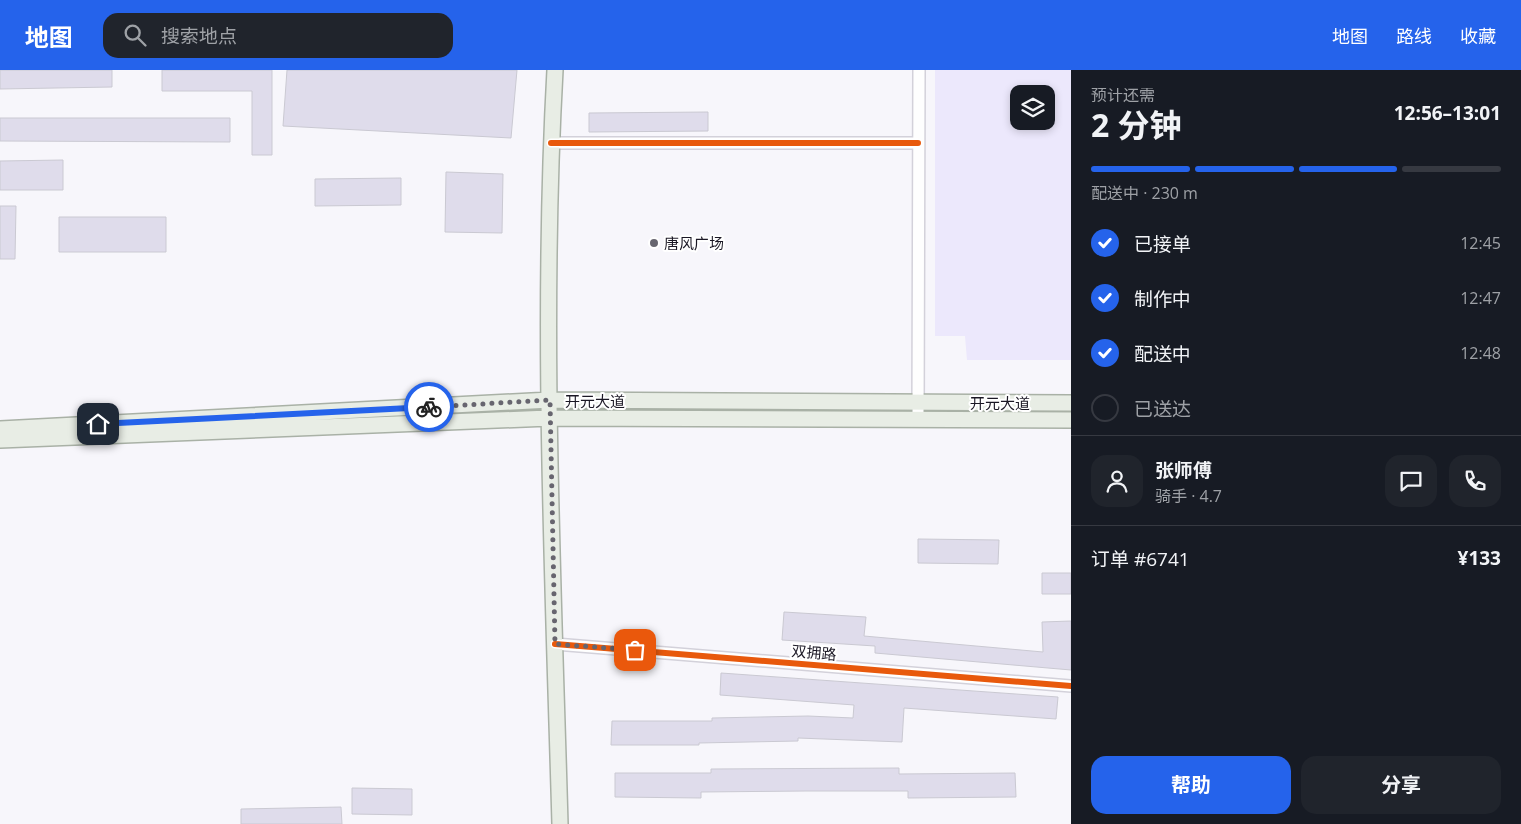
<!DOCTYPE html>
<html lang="zh">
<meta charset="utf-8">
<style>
:root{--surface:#171b24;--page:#20242c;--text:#f1f3f6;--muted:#9ea1a6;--line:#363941;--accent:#2563eb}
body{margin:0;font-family:"Open Sans","Noto Sans SC",sans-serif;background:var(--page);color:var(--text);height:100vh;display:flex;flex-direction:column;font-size:19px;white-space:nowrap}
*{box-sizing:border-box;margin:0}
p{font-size:16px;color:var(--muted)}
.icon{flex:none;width:28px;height:28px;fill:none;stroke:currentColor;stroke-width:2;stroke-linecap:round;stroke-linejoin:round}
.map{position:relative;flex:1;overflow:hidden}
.drawer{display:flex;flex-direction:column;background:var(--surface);width:450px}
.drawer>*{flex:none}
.controls{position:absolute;left:1010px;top:15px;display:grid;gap:10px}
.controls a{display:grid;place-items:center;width:45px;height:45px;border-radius:10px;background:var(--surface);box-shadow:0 2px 8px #0003;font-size:25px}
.pin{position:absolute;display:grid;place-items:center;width:42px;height:42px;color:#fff;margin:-21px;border-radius:10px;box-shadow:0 2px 8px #0006}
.courier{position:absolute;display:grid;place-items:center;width:50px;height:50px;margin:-25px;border:4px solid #2563eb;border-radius:50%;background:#fff;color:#222;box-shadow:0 1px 6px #0007}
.head em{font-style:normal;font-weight:700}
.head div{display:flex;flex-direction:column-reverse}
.head{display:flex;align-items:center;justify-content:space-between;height:85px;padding:0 20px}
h1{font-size:32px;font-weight:700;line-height:38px}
.bar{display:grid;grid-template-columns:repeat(4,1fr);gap:8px 5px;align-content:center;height:60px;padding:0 20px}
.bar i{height:6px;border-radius:4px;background:var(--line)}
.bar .active{background:var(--accent)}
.bar p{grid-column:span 4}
.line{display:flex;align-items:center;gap:12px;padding:0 20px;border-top:1px solid var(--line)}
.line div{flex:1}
.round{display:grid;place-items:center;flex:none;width:52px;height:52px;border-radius:15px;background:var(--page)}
ol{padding:0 20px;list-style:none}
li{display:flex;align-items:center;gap:15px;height:55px}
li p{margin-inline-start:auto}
li .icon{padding:5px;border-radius:50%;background:var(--accent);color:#fff;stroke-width:4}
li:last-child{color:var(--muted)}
li i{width:28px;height:28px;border:2px solid var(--line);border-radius:50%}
.button{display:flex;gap:10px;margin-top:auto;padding:10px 20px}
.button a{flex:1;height:58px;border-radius:15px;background:var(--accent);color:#fff;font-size:20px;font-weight:700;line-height:58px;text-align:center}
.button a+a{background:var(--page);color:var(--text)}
header{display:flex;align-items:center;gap:30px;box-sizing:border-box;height:70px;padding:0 25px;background:var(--accent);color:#fff}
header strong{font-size:24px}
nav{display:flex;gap:28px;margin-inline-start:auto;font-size:18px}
.search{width:350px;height:45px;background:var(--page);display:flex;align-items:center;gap:12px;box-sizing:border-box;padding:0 18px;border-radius:15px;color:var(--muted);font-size:19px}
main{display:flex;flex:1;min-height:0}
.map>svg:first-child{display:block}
.green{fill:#ece8fc;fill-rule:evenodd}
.building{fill:#dfdceb;stroke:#cac9d2}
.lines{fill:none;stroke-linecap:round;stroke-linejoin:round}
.minor-casing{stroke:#d3d1da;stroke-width:14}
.major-casing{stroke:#a9b1a6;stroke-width:18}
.minor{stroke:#fefefe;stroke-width:11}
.major{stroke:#e8ede5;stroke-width:15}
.cycleway-casing{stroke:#fff;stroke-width:9}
.cycleway{stroke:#e8590c;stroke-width:6}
.done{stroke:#67656f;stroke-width:5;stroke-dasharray:0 9}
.route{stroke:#2563eb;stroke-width:6}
.poi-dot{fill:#67656f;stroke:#fff;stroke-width:2}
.labels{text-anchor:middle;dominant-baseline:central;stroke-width:4;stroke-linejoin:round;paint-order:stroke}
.poi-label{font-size:15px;fill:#1a1724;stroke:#fff;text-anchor:start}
.street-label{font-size:15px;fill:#1a1724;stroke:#fff}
</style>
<header>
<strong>地图</strong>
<div class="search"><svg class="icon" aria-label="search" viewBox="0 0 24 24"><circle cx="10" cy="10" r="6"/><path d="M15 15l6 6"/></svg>搜索地点</div>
<nav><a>地图</a><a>路线</a><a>收藏</a></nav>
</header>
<main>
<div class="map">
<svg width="1071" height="754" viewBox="0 0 1071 754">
<rect width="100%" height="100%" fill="#f7f6fb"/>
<path class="green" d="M935,0H1071V290H967L965,266H935ZM1019,24H1046V51H1019Z"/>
<path class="building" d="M0,0H112V17L0,19Z
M162,0H272V85H252V21H162Z
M287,0H517L511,68L283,56Z
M708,42V61L589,62V43Z
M0,48H230V72L0,71Z
M63,90V120H0V91Z
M446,102L503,104L502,163L445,162Z
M401,108V135L315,136V109Z
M0,136H16L15,189H0Z
M59,147H166V182H59Z
M918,469L999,470L998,494L918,493Z
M1042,503H1071V524H1042Z
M784,542L866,547L864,566L1043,582L1042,552L1071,551V600L875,583V576L782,570Z
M721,603L1058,627L1056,649L904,638L902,672L798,668V671L699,673V675H611L612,651H712V648L808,646L853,648L854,635L720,625Z
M899,698V704L1015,703L1016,727L908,728V721H806L701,722V728L615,727V703H711V699Z
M352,718L412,719V745L352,744Z
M341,737L342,754H241V739Z"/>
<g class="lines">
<defs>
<path id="minor" d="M551,73H918
M918,350L919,0
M555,574L1071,616"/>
<path id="major" d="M555,0C541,251 553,503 560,754
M0,359L550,330L1071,333
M0,370L549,348L1071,350"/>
</defs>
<use href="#minor" class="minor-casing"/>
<use href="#major" class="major-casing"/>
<use href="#minor" class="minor"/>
<use href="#major" class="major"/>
<defs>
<path id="cycleway" d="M551,73H918
M555,574L1071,616"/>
</defs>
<use href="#cycleway" class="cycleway-casing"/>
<use href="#cycleway" class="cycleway"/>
</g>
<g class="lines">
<path class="done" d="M429,337L550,330L555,574L635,580"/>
<path class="route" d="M98,354L429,337"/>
</g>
<circle class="poi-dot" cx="654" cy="173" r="5"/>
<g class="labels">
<g class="poi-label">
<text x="664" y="173">唐风广场</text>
</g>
<g class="street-label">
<text x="595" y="331">开元大道</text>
<text x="1000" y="333">开元大道</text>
<text transform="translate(814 582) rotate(5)">双拥路</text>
</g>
</g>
</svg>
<div class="controls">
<a><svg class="icon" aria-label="layers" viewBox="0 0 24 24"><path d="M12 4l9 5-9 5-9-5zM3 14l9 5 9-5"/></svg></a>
</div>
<div class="pin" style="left:635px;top:580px;background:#ea580c"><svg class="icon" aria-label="bag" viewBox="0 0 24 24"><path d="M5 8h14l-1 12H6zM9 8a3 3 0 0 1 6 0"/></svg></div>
<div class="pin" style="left:98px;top:354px;background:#1f2937"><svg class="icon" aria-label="home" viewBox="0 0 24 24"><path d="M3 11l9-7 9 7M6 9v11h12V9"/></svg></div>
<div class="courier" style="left:429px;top:337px"><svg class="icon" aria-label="bike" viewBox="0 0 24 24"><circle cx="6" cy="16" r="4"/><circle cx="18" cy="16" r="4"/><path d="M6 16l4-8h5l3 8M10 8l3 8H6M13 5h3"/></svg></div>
</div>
<section class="drawer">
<div class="head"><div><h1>2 分钟</h1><p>预计还需</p></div><em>12:56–13:01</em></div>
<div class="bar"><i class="active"></i><i class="active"></i><i class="active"></i><i></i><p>配送中 · 230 m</p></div>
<ol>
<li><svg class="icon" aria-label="check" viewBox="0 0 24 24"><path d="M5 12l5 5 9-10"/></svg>已接单<p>12:45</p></li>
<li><svg class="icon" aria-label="check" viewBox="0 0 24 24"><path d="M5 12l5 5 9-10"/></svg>制作中<p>12:47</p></li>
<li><svg class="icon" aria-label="check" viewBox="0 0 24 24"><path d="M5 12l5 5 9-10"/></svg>配送中<p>12:48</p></li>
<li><i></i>已送达</li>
</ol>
<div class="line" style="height:90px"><a class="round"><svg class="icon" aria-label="person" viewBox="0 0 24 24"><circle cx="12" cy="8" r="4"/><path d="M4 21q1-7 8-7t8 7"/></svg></a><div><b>张师傅</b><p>骑手 · 4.7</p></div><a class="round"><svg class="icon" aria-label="chat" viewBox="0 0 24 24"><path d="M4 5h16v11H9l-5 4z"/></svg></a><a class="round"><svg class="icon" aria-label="phone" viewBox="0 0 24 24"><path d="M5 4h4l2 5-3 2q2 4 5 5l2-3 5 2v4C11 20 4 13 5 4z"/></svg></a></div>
<div class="line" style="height:65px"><div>订单 #6741</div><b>¥133</b></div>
<div class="button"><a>帮助</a><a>分享</a></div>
</section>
</main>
